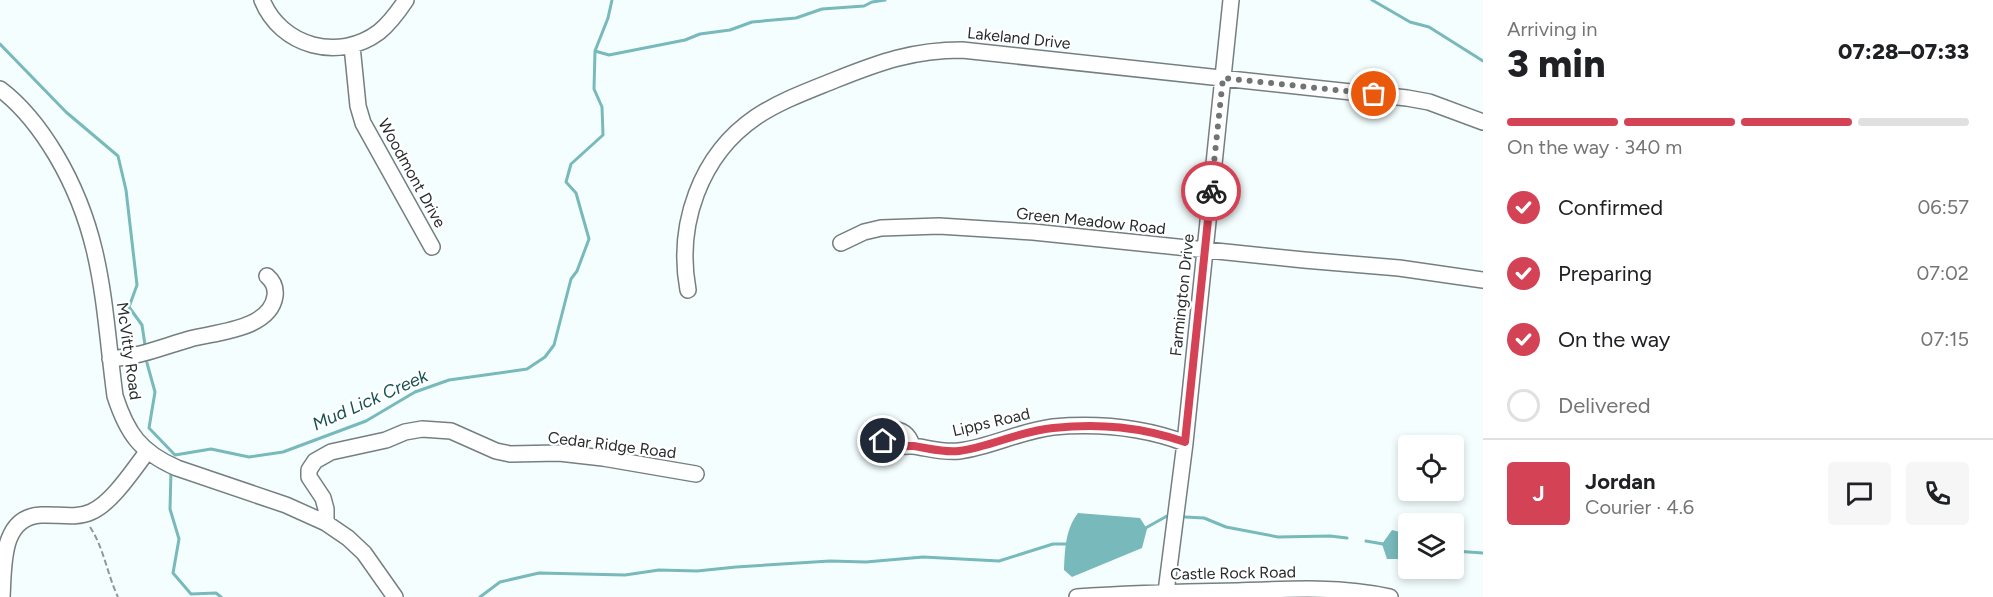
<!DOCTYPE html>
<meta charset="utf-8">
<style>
:root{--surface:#fff;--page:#f6f6f6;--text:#202124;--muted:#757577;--line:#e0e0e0;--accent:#d44355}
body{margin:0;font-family:Figtree,sans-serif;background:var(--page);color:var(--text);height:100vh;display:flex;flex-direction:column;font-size:22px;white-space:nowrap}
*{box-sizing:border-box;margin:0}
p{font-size:20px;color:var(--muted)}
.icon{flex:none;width:33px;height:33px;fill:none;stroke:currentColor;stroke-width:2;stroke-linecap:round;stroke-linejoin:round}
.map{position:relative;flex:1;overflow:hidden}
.details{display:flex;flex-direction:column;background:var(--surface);width:510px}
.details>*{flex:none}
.controls{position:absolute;left:1398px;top:435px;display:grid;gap:12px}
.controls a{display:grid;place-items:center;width:66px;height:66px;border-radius:6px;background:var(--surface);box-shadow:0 3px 9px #0003;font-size:30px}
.pin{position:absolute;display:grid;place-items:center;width:51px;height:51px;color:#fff;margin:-26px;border:3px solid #fff;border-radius:50%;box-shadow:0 2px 6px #0007}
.courier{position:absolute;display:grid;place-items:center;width:60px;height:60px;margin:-30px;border:4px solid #d44355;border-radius:50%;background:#fff;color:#222;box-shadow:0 2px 8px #0007}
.summary em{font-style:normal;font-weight:800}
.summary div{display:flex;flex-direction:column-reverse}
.summary{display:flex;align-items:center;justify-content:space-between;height:102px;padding:0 24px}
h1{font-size:39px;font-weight:800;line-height:45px}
.bar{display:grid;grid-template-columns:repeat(4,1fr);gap:9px 6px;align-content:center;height:72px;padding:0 24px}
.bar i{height:8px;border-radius:4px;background:var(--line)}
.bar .on{background:var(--accent)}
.bar p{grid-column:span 4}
.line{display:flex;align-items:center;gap:15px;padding:0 24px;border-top:2px solid var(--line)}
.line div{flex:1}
.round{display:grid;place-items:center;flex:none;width:63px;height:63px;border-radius:6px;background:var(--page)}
ol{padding:0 24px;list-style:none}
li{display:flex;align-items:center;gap:18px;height:66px}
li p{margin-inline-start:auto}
li .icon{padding:6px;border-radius:50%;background:var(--accent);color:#fff;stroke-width:4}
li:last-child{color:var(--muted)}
li i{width:33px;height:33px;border:3px solid var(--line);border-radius:50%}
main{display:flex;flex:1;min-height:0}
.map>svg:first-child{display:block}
.water{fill:#78b9bb}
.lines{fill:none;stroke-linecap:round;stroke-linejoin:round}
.stream{stroke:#78b9bb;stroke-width:3}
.minor-casing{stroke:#767f7f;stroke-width:18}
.path{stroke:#8f9696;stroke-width:2;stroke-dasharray:6 3;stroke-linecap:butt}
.minor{stroke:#fff;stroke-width:15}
.done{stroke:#6f7575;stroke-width:6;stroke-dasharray:0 10.8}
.route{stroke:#d44355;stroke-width:8}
.labels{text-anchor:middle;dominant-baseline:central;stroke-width:4.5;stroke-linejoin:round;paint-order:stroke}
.street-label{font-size:16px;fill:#272b2b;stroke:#fff}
.water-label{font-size:18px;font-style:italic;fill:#175153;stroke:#fff}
</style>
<main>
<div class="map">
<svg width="1483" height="597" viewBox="0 0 1483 597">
<rect width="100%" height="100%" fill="#f4fefe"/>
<path class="water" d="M1078,513L1140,518L1147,529L1142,548L1072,577L1064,570C1065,550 1065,530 1078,513Z
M1392,530L1408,534V559H1387L1382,544Z"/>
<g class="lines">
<path class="stream" d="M1372,0L1410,22L1429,27L1483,61
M0,44L66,112L118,156L126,190L137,285L129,307L142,325L145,345
M595,51L609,55L685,40L700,34L730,30L752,22L796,18L822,9L864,6L872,2L885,0
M147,363L155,392L149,428L175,455
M175,455L211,449L249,457L283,452L366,421L415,392L449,380L527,369L545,357L554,345L571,279L577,271L589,239L576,193L566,182L571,164L603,135L602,107L594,89L595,51L608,18L612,0
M171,471L170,509L179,539L173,573L191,594L216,593L221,597
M1185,517L1204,518L1226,527L1278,537L1330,536L1347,538
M1142,530L1167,516
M1366,541L1383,544
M1454,551L1483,553
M480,597L500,582L539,573L625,575L659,570L697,571L736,567L830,561L866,562L923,557L999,561L1053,544H1068"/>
<defs>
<path id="minor" d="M262,0C281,47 339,62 379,32C390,23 398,12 406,0
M352,46L358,106L363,123L432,247
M0,89C24,107 41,130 56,155C104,236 103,306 115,396C127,433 140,452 177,468L286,505L326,523L348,538L364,553L395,597
M841,243L864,232L881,228L939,226L1033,232L1304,260L1399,268L1483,280
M688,290C676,225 700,155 756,117C780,101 808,91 835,80C880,62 913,50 962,50L1407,98L1429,102L1483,122
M110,359C139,357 162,347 190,339C215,332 270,330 275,296C276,288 273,281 267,276
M912,446C909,433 901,429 888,429L884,432L883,441C891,450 902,445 913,446C928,448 944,453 959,451C991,447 1020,431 1053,427C1099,423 1142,427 1185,443
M326,523V509L323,498L309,477V470L315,461L331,452L386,440L405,432L422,429L451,431L496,451L510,454L559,453L603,458L696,474
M1166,592L1185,443L1231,0
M2,597C4,568 0,517 41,515C58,514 75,519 91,512C112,503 133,470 147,452
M1077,597C1131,593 1184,592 1238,591C1289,589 1340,586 1390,597"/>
</defs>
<use href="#minor" class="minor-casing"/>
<path class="path" d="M90,527C104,548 107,574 118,597"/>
<use href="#minor" class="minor"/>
</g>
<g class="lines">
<path class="done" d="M1211,191L1223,78L1374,94"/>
<path class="route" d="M883,441C891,450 902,445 913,446C928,448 944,453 959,451C990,447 1020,431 1053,428C1100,423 1141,427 1185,442L1211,191"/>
</g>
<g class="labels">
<g class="street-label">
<text transform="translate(1019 38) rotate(6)">Lakeland Drive</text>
<text transform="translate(412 173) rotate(61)">Woodmont Drive</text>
<text transform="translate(1091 221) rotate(6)">Green Meadow Road</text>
<text transform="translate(1182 295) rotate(-84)">Farmington Drive</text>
<text transform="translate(129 351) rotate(82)">McVitty Road</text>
<text transform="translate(991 422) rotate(-13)">Lipps Road</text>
<text transform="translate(612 445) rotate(7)">Cedar Ridge Road</text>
<text transform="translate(1233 573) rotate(-1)">Castle Rock Road</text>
</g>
<g class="water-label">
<text transform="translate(370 400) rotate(-24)">Mud Lick Creek</text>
</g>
</g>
</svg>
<div class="controls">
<a><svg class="icon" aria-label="locate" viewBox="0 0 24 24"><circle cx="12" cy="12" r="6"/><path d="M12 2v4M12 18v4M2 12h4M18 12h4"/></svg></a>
<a><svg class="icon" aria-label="layers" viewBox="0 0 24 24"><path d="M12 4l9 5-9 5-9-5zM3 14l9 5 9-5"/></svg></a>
</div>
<div class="pin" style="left:1374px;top:94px;background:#ea580c"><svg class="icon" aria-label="bag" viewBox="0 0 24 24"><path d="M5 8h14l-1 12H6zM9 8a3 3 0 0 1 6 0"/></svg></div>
<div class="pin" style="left:883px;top:441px;background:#1f2937"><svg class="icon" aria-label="home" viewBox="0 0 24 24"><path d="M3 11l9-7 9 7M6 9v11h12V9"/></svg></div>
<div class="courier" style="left:1211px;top:191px"><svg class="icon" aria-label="bike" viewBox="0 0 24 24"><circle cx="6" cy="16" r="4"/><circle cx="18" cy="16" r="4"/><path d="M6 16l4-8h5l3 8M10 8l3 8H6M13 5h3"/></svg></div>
</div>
<section class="details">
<div class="summary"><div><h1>3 min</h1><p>Arriving in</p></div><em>07:28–07:33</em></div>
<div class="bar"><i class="on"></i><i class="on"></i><i class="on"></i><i></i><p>On the way · 340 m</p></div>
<ol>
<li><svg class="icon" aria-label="check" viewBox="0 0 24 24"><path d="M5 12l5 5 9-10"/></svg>Confirmed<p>06:57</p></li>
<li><svg class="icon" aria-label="check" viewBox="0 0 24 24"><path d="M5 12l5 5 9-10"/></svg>Preparing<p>07:02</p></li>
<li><svg class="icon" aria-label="check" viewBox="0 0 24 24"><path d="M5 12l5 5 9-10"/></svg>On the way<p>07:15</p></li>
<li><i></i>Delivered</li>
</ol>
<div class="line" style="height:108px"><b class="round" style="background:var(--accent);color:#fff">J</b><div><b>Jordan</b><p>Courier · 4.6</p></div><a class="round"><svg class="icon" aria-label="chat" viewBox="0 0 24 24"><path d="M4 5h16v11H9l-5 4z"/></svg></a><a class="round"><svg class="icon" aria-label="phone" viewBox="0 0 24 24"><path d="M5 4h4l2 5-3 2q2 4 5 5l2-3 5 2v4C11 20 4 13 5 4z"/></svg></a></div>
</section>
</main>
